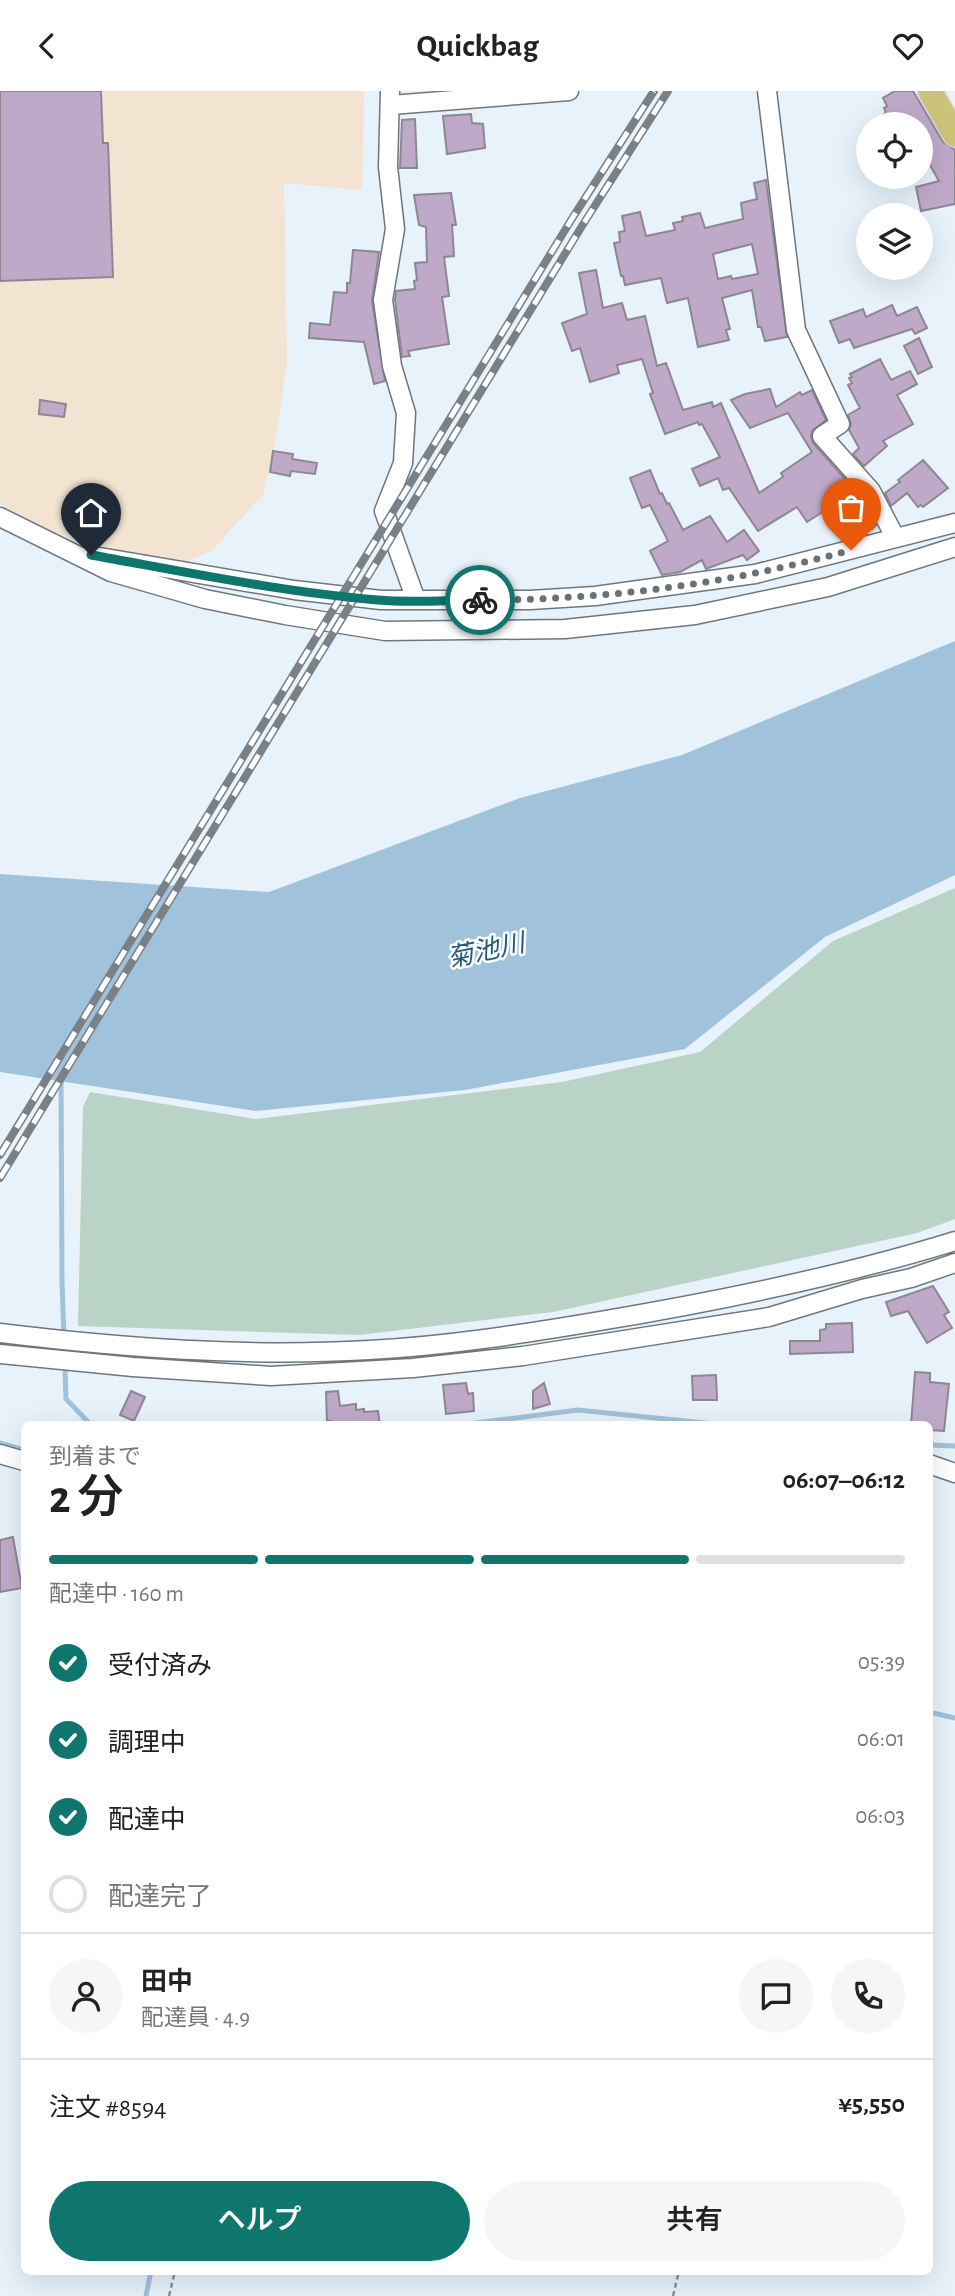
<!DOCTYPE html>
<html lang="ja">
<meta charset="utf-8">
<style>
:root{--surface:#fff;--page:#f6f6f6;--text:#222;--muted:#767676;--line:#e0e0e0;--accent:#0f766e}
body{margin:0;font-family:"Alegreya Sans","Noto Sans JP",sans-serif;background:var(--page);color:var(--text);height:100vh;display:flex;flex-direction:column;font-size:26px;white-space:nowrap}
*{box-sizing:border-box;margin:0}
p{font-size:23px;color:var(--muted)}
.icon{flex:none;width:38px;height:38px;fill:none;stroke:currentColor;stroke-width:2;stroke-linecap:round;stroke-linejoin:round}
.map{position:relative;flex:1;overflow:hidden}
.side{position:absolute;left:21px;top:1330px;width:912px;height:854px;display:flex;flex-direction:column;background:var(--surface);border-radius:10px;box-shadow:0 7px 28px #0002}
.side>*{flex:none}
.controls{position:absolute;left:856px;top:21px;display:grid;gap:14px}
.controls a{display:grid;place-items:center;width:77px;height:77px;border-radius:50%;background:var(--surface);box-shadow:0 7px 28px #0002;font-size:35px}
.pin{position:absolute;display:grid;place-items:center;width:60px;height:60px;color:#fff;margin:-72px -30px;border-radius:50% 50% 50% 0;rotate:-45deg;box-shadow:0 0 7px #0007}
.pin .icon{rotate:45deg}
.courier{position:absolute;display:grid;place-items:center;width:70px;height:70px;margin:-35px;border:5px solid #0f766e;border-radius:50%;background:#fff;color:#222;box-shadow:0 2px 9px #0007}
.head em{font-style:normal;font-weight:600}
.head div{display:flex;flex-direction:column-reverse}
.head{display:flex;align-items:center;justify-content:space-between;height:119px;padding:0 28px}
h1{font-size:46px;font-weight:600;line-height:52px}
.bar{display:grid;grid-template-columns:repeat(4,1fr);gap:10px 7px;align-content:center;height:84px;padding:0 28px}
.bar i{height:9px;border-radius:5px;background:var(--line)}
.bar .on{background:var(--accent)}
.bar p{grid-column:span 4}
.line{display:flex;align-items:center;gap:18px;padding:0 28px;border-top:2px solid var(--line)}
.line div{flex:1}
.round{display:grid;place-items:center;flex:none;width:74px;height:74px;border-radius:37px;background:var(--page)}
ol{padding:0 28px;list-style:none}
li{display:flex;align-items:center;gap:21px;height:77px}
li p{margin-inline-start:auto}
li .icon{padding:7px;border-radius:50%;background:var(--accent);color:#fff;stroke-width:4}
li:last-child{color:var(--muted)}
li i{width:38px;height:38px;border:4px solid var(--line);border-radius:50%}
.button{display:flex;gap:14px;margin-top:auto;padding:14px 28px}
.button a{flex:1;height:80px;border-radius:42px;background:var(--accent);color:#fff;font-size:28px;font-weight:600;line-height:80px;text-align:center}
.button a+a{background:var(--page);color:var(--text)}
header{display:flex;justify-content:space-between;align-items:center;height:91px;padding:0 28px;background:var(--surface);font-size:32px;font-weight:600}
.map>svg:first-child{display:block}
.industrial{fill:#f3e4d1}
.green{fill:#b9d3c6}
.water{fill:#a0c2db}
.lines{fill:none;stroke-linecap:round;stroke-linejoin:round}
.stream{stroke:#a0c2db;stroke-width:5}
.building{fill:#bfa9c9;stroke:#8d8790;stroke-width:2;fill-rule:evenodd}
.minor-casing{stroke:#6e777e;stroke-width:21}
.major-casing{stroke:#cfd0d1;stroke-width:26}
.path{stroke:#8a9298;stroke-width:2.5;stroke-dasharray:5 3.5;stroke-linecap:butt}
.minor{stroke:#fff;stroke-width:18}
.major{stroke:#ccc27a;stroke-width:23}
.rail-casing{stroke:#798086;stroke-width:8}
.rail{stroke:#fff;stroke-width:5;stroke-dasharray:16;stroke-linecap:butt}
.done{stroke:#6a7175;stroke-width:7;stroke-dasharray:0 12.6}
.route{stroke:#0f766e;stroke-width:9}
.labels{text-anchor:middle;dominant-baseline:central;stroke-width:5;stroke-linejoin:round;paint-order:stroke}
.water-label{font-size:26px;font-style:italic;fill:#235b7d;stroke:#fff}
</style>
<header><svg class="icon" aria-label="back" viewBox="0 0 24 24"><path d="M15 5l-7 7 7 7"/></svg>Quickbag<svg class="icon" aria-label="heart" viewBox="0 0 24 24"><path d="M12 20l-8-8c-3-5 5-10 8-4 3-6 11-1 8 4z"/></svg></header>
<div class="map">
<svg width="955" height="2205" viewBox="0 0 955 2205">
<rect width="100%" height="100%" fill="#e7f2fa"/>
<path class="industrial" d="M0,0H364L362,99L284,92L287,271L275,352L263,404L211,460L181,473L74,449L31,430L0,413Z"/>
<path class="green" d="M955,797V1128L917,1142L553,1221L359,1244L78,1235L83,1016L90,1001L256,1028L562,991L700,961L833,850Z"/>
<path class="water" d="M955,550V784L825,846L685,958L465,999L256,1020L0,981V783L269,801L520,707L682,664Z"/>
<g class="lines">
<path class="stream" d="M61,986L62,1190L66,1308L91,1334
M460,1334L578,1319L724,1334
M0,1352L24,1359
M929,1354L955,1355
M929,1621L955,1627
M146,2205L151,2180"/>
</g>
<path class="building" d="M0,0H101L103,52H108L113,186L0,190Z
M895,0H913L943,51L955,59V113L921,120L916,96L939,90L922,60L925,58L920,50V33H889L884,23L886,22L884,17L887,15L883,7Z
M471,23L472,32L483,33L485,57L447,63L443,25Z
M415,28L417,77H400L402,29Z
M766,89L787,246L765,250L761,236H758L752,199L722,207L730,238L726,239L729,249L698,256L688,207L667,212L661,187L625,194L623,185H621L614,152L620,151L619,141L625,140L622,125L640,121L646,145L675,139L673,132L683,130L682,126L700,122L705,137L743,128L741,112L757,108L754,92ZM752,153L758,183L732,188L731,185L718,188L713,163Z
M451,102L456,134H452L454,165L444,166L449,205L442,206L449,253L408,260L410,265L402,266L395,209L396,200L415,198L414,190L417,189L415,172L427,171L426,136L419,134L414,104Z
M353,159L379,161L372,210L385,290L374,293L364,251L309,247L310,232L330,234L334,201L347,202V192H350Z
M596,179L603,217L622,212L627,229L645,225L657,275L666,272L683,319L712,311L713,316L721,312L759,402L783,386L781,382L812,361L788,322L750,337L731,309L745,303L770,298L776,316L800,301L802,304L812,299L826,329L812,340L811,346L813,352L862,407L876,434L872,438L868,433L856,442L835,413L807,431L797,416L758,440L729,397L723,399L718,387L700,395L692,378L720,366L702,333L699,334L698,331L665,343L650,303L653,302L642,268L617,274L619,282L590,291L580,257L572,260L562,232L587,223L579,182Z
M892,214L897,225L917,216L927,237L915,243L912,238L854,257L850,248L839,252L830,230L863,218L866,226Z
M919,247L932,276L918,283L904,255Z
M880,268L891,289L910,280L917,293L897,304L913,333L883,350L887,355L864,375L853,363L859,357L849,339L851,333L848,324L860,317L848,294L852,292L849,287L852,286L850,283Z
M40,309L66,313L64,326L39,323Z
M273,360L293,363L292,368L317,372L315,383L291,380L290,385L270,381Z
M923,369L948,397L923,416L921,414L918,416L907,402L891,415L885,402L900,391L898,389Z
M650,379L660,403L662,402L667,413L669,412L683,439L710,425L727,451L744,439L759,460L747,469L743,464L706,478L702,469L680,481L662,484L650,460L668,450L650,414L642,417L630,387Z
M933,1195L949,1221L944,1224L952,1237L927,1252L908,1220L891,1225L886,1211Z
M852,1232L853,1261L790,1263V1250H820V1239L826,1238V1233Z
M915,1281L930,1282V1291L949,1293L944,1340L929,1339V1334H911Z
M716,1284L717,1309H693L692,1285Z
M466,1292L468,1303L473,1302L474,1320L446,1323L443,1294Z
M544,1292L550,1313L533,1318V1300Z
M131,1300L145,1306L134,1330L120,1324Z
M338,1300L340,1315L356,1313V1319L364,1318V1321L378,1320L380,1334H332L331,1330H327L326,1301Z
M13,1446L22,1497L0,1501V1449Z"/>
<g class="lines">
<defs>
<path id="minor" d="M390,0L388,76L395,138L383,209L392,275L406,322L403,372L384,420L416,509
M767,0L796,239L840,333L822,345L871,400L895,446
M391,14L569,0
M0,426L111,481L205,508L285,524L385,540L565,538L695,524L828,496L955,456
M88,464L294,499L381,509H530L595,505L755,483L955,432
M0,1242C123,1257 246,1266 369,1259C446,1255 523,1243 600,1230C719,1210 839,1186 955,1150
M0,1263L133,1276L271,1285L413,1277L523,1265L769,1226L862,1198L911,1187L955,1172
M0,1363L24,1370
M929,1373L955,1382"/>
<path id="major" d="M930,0L955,44"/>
</defs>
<use href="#minor" class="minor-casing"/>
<use href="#major" class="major-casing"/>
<path class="path" d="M169,2205L175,2180
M673,2205L679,2180"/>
<use href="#minor" class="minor"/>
<use href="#major" class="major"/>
<defs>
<path id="rail" d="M0,1064L573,126L654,0
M0,1087L582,135L668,0"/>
</defs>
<use href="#rail" class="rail-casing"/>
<use href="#rail" class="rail"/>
</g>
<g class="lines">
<path class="done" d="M480,509C606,509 730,493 851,459"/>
<path class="route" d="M91,464C186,481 282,501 378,509C412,512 447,509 480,509"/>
</g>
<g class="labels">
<g class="water-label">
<text transform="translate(486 860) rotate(-12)">菊池川</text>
</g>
</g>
</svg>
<div class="controls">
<a><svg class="icon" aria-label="locate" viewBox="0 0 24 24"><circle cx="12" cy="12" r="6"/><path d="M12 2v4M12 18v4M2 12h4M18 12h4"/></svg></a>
<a><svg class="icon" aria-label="layers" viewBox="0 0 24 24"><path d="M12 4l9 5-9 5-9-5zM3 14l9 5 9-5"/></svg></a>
</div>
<div class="pin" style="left:851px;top:459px;background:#ea580c"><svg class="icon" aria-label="bag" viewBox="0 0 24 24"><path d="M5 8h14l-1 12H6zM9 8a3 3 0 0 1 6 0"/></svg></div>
<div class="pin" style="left:91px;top:464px;background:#1f2937"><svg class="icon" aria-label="home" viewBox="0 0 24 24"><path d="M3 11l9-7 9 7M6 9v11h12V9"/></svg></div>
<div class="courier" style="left:480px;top:509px"><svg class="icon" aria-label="bike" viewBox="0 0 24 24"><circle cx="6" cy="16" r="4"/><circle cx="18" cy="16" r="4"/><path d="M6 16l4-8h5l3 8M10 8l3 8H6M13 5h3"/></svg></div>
<section class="side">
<div class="head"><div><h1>2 分</h1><p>到着まで</p></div><em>06:07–06:12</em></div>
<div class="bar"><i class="on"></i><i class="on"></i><i class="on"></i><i></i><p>配達中 · 160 m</p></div>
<ol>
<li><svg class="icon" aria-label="check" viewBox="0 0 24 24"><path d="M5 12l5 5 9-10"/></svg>受付済み<p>05:39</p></li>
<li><svg class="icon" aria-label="check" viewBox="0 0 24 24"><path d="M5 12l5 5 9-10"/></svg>調理中<p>06:01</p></li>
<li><svg class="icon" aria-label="check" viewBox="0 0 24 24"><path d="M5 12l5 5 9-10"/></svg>配達中<p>06:03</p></li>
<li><i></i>配達完了</li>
</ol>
<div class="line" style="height:126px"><a class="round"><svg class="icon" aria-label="person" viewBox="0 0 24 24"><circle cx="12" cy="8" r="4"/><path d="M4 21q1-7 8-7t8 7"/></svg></a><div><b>田中</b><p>配達員 · 4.9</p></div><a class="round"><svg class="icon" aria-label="chat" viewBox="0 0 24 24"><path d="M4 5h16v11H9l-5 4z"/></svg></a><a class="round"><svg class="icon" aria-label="phone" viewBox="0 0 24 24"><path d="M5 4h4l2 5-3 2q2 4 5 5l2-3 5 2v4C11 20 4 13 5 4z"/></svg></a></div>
<div class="line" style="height:91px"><div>注文 #8594</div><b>¥5,550</b></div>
<div class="button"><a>ヘルプ</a><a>共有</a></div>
</section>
</div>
